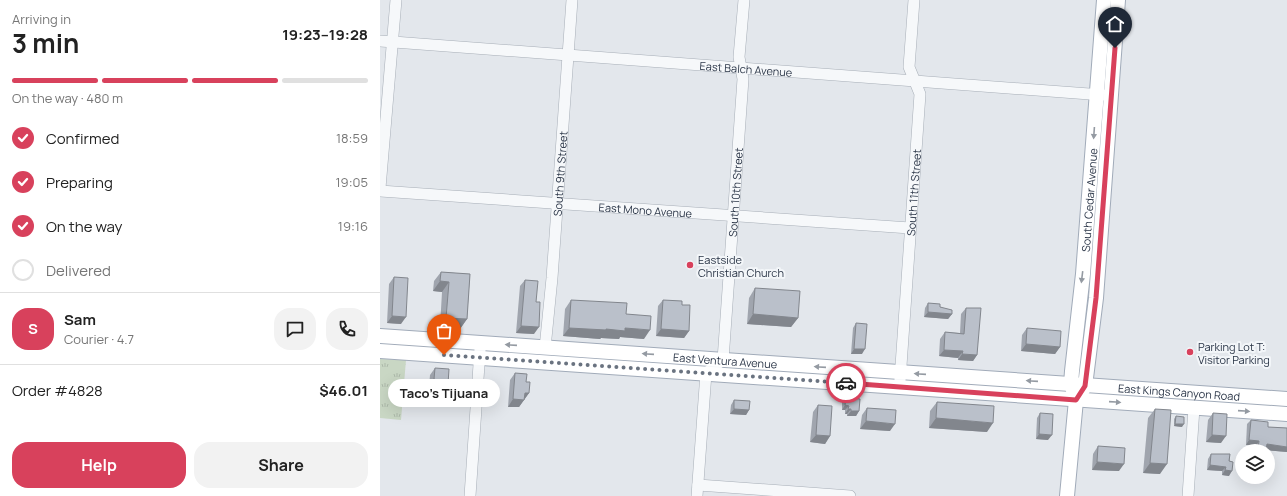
<!DOCTYPE html>
<meta charset="utf-8">
<style>
:root{--surface:#fff;--page:#f2f2f2;--text:#222;--muted:#767676;--line:#e0e0e0;--accent:#d8415c}
body{margin:0;font-family:Manrope,sans-serif;background:var(--page);color:var(--text);height:100vh;display:flex;flex-direction:column;font-size:15px;white-space:nowrap}
*{box-sizing:border-box;margin:0}
p{font-size:13px;color:var(--muted)}
.icon{flex:none;width:22px;height:22px;fill:none;stroke:currentColor;stroke-width:2;stroke-linecap:round;stroke-linejoin:round}
.map{position:relative;flex:1;overflow:hidden}
.sheet{display:flex;flex-direction:column;background:var(--surface);width:380px}
.sheet>*{flex:none}
.tools{position:absolute;left:855px;top:444px;display:grid;gap:8px}
.tools a{display:grid;place-items:center;width:40px;height:40px;border-radius:50%;background:var(--surface);box-shadow:0 4px 16px #0002;font-size:20px}
.pin{position:absolute;display:grid;place-items:center;width:34px;height:34px;color:#fff;margin:-41px -17px;border-radius:50% 50% 50% 0;rotate:-45deg;box-shadow:0 0 4px #0007}
.pin .icon{rotate:45deg}
.courier{position:absolute;display:grid;place-items:center;width:40px;height:40px;margin:-20px;border:3px solid #d8415c;border-radius:50%;background:#fff;color:#222;box-shadow:0 1px 5px #0007}
.bubble{position:absolute;height:28px;border-radius:14px;background:var(--surface);box-shadow:0 4px 16px #0002;font-size:13px;font-weight:700;line-height:28px;text-align:center}
.overview em{font-style:normal;font-weight:700}
.overview div{display:flex;flex-direction:column-reverse}
.overview{display:flex;align-items:center;justify-content:space-between;height:68px;padding:0 12px}
h1{font-size:26px;font-weight:700;line-height:30px}
.bar{display:grid;grid-template-columns:repeat(4,1fr);gap:6px 4px;align-content:center;height:48px;padding:0 12px}
.bar i{height:5px;border-radius:3px;background:var(--line)}
.bar .current{background:var(--accent)}
.bar p{grid-column:span 4}
.line{display:flex;align-items:center;gap:10px;padding:0 12px;border-top:1px solid var(--line)}
.line div{flex:1}
.round{display:grid;place-items:center;flex:none;width:42px;height:42px;border-radius:16px;background:var(--page)}
ol{padding:0 12px;list-style:none}
li{display:flex;align-items:center;gap:12px;height:44px}
li p{margin-inline-start:auto}
li .icon{padding:4px;border-radius:50%;background:var(--accent);color:#fff;stroke-width:4}
li:last-child{color:var(--muted)}
li i{width:22px;height:22px;border:2px solid var(--line);border-radius:50%}
.button{display:flex;gap:8px;margin-top:auto;padding:8px 12px}
.button a{flex:1;height:46px;border-radius:16px;background:var(--accent);color:#fff;font-size:16px;font-weight:700;line-height:46px;text-align:center}
.button a+a{background:var(--page);color:var(--text)}
main{display:flex;flex:1;min-height:0}
.map>svg:first-child{display:block}
.grass{fill:url(#grass-tufts)}
.lines{fill:none;stroke-linecap:round;stroke-linejoin:round}
.minor-casing{stroke:#a7aeb7;stroke-width:12}
.major-casing{stroke:#a1abb9;stroke-width:16}
.minor{stroke:#f6f8fa;stroke-width:11}
.major{stroke:#fff;stroke-width:14}
.wall{fill:#a0a5ae}
.shaded-wall{fill:#82868d}
.building{fill:#bac0ca;stroke:#82868d}
.oneway{fill:#949aa2}
.done{stroke:#6a7380;stroke-width:4;stroke-dasharray:0 7.2}
.route{stroke:#d8415c;stroke-width:5}
.poi-dot{fill:#d8415c;stroke:#f3f6f9;stroke-width:1.5}
.labels{text-anchor:middle;dominant-baseline:central;stroke-width:4;stroke-linejoin:round;paint-order:stroke}
.street-label{font-size:11px;fill:#293446;stroke:#f3f6f9}
.poi-label{font-size:11px;fill:#293446;stroke:#f3f6f9;text-anchor:start}
</style>
<main>
<section class="sheet">
<div class="overview"><div><h1>3 min</h1><p>Arriving in</p></div><em>19:23–19:28</em></div>
<div class="bar"><i class="current"></i><i class="current"></i><i class="current"></i><i></i><p>On the way · 480 m</p></div>
<ol>
<li><svg class="icon" aria-label="check" viewBox="0 0 24 24"><path d="M5 12l5 5 9-10"/></svg>Confirmed<p>18:59</p></li>
<li><svg class="icon" aria-label="check" viewBox="0 0 24 24"><path d="M5 12l5 5 9-10"/></svg>Preparing<p>19:05</p></li>
<li><svg class="icon" aria-label="check" viewBox="0 0 24 24"><path d="M5 12l5 5 9-10"/></svg>On the way<p>19:16</p></li>
<li><i></i>Delivered</li>
</ol>
<div class="line" style="height:72px"><b class="round" style="background:var(--accent);color:#fff">S</b><div><b>Sam</b><p>Courier · 4.7</p></div><a class="round"><svg class="icon" aria-label="chat" viewBox="0 0 24 24"><path d="M4 5h16v11H9l-5 4z"/></svg></a><a class="round"><svg class="icon" aria-label="phone" viewBox="0 0 24 24"><path d="M5 4h4l2 5-3 2q2 4 5 5l2-3 5 2v4C11 20 4 13 5 4z"/></svg></a></div>
<div class="line" style="height:52px"><div>Order #4828</div><b>$46.01</b></div>
<div class="button"><a>Help</a><a>Share</a></div>
</section>
<div class="map">
<svg width="907" height="496" viewBox="0 0 907 496">
<defs>
<pattern id="grass-tufts" width="24" height="20" patternUnits="userSpaceOnUse"><rect width="24" height="20" fill="#c9d7c4"/><path d="M3 7l-1-3M5 7V3M7 7l1-3M15 17l-1-3M17 17v-4M19 17l1-3" fill="none" stroke="#adb9aa"/></pattern>
</defs>
<rect width="100%" height="100%" fill="#e3e7ec"/>
<path class="grass" d="M0,359L26,360L21,420L0,418Z"/>
<g class="lines">
<defs>
<g id="minor">
<path id="s1" d="M0,41L723,95"/>
<path d="M0,188L16,0"/>
<path id="s2" d="M0,191L530,228"/>
<path id="s3" d="M165,348L172,278L192,0"/>
<path id="s4" d="M520,380L540,94L529,67L534,0"/>
<path d="M318,485L470,496"/>
<path d="M90,496L100,350"/>
<path id="s5" d="M317,496L326,373L343,360L363,79L359,57L364,0"/>
<path d="M808,496L814,408"/>
</g>
<g id="major">
<path id="s6" d="M0,336L907,399"/>
<path d="M0,351L907,414"/>
<path d="M701,393L705,386L716,298L738,0"/>
<path id="s7" d="M687,496L696,400L691,384L692,371L703,274L724,0"/>
</g>
</defs>
<use href="#minor" class="minor-casing"/>
<use href="#major" class="major-casing"/>
<use href="#minor" class="minor"/>
<use href="#major" class="major"/>
</g>
<path class="wall" d="M61,272L90,274L87,319L80,329L60,327L62,292L53,291L54,281Z
M14,277L21,324L7,323L9,284Z
M145,280L154,334L136,333L140,286Z
M375,288L418,318L411,327L367,324L369,298Z
M191,300L246,314L264,339L240,337L239,339L221,338L220,339L183,336L185,309Z
M283,300L302,305L309,331L304,338L276,336L278,306Z
M548,303L560,307L572,314L568,319L544,317L545,308Z
M586,308L597,355L593,361L578,360V358L559,356L560,339L565,332L580,333L581,314Z
M476,323L482,354H471L473,328Z
M647,328L680,347L675,354L641,351L642,335Z
M55,368L67,399L62,406L49,405L50,387H49L50,375Z
M135,373L146,382L149,393L139,407H128L130,380Z
M466,397L479,411L476,416H467V414H465V410H462V402Z
M354,400L369,410L366,415L350,414L351,405Z
M557,402L607,432L549,428L550,411Z
M438,405L450,436L445,444L430,442L433,412Z
M487,408L510,431L480,429L482,415Z
M775,409L780,474L763,473L768,418Z
M660,413L668,440L656,439L657,418Z
M833,413L841,443L826,442L828,420Z
M796,416L802,427L794,426V419Z
M871,420L888,427L907,428V452L886,450L885,451H875L876,446L866,445L867,424Z
M718,446L739,471L712,470L713,454Z
M831,454H850L849,476L842,475V471L827,470L828,459Z"/>
<path class="shaded-wall" d="M60,281L69,282L62,292L53,291Z
M548,312L572,314L568,319L544,317Z
M373,314L418,318L411,327L367,324Z
M12,316L26,317L21,324L7,323Z
M66,318L87,319L80,329L60,327Z
M141,326L159,327L154,334L136,333Z
M189,328L226,329L245,328L270,330L264,339L240,337L239,339L221,338L220,339L183,336Z
M281,329L309,331L304,338L276,336Z
M646,344L680,347L675,354L641,351Z
M474,349H485L482,354H471Z
M564,350L583,351L578,358L559,356Z
M582,354L597,355L593,361L578,360Z
M54,379L56,380L50,387H49Z
M145,393H149L139,407H128L133,399Z
M54,398L67,399L62,406L49,405Z
M465,405L469,406L465,410H462Z
M354,409L369,410L366,415L350,414Z
M468,409H471L467,414H465Z
M471,411H479L476,416H467Z
M556,418L613,423L607,432L549,428Z
M486,421L515,424L510,431L480,429Z
M795,424H804L802,427L794,426Z
M659,434L672,435L668,440L656,439Z
M436,435L450,436L445,444L430,442Z
M832,435L846,436L841,443L826,442Z
M869,440L879,441L876,446L866,445Z
M887,444L907,447V452L886,450L885,451H877L878,449Z
M717,462L744,464L739,471L712,470Z
M770,463L787,464L780,474L763,473Z
M830,465L846,467L842,471L827,470Z
M845,470L852,471L849,476L842,475Z"/>
<path class="building" d="M61,272L90,274L87,319L66,318L69,282L60,281Z
M14,277L28,278L26,317L12,316Z
M145,280L158,281L156,302H160L159,327L141,326Z
M375,288L420,291L418,318L373,314Z
M191,300L247,303L246,314L271,316L270,330L245,328V331L226,329V330L189,328Z
M283,300L302,301V305H310L309,331L281,329Z
M548,303L560,304V307L572,310V314L548,312Z
M586,308H601L597,355L582,354L583,351L564,350L565,332L584,334Z
M476,323L487,324L485,349H474Z
M647,328L681,331L680,347L646,344Z
M55,368L69,369L67,399L54,398L56,380L54,379Z
M135,373L147,374L146,382H150L149,393H145L144,400L133,399Z
M466,397L480,399L479,411H471V409H468L469,406L465,405Z
M354,400L370,401L369,410L354,409Z
M557,402L614,406L613,423L556,418Z
M438,405L452,406L450,436L436,435Z
M487,408L516,410L515,424L486,421Z
M775,409L791,410L787,464L770,463Z
M660,413L673,414L672,435L659,434Z
M833,413L847,414L846,436L832,435Z
M796,416L804,417V424H795Z
M871,420L888,422V427L907,428V447L887,444L886,450L878,449L879,441L869,440Z
M718,446L745,448L744,464L717,462Z
M831,454H850L849,461L853,462L852,471L845,470L846,467L830,465Z"/>
<defs><path id="oneway-solid" d="M-6-.8H1V-3.2L6.5 0L1 3.2V.8H-6Z"/></defs>
<g class="oneway">
<use href="#oneway-solid" transform="translate(714 133) rotate(94)"/>
<use href="#oneway-solid" transform="translate(702 277) rotate(97)"/>
<use href="#oneway-solid" transform="translate(131 345) rotate(-176)"/>
<use href="#oneway-solid" transform="translate(268 354) rotate(-176)"/>
<use href="#oneway-solid" transform="translate(440 367) rotate(-176)"/>
<use href="#oneway-solid" transform="translate(540 374) rotate(-176)"/>
<use href="#oneway-solid" transform="translate(652 381) rotate(-176)"/>
<use href="#oneway-solid" transform="translate(735 402) rotate(4)"/>
<use href="#oneway-solid" transform="translate(864 411) rotate(4)"/>
</g>
<g class="lines">
<path class="done" d="M64,355L466,383"/>
<path class="route" d="M466,383L696,400L705,386L716,298L735,48"/>
</g>
<g class="poi-dot">
<circle cx="310" cy="265" r="4"/>
<circle cx="810" cy="352" r="4"/>
</g>
<g class="labels">
<g class="street-label">
<text stroke="none"><textPath href="#s1" startOffset="367">East Balch Avenue</textPath></text>
<text stroke="none"><textPath href="#s3" startOffset="175">South 9th Street</textPath></text>
<text stroke="none"><textPath href="#s5" startOffset="313">South 10th Street</textPath></text>
<text stroke="none"><textPath href="#s4" startOffset="188">South 11th Street</textPath></text>
<text stroke="none"><textPath href="#s7" startOffset="298">South Cedar Avenue</textPath></text>
<text stroke="none"><textPath href="#s2" startOffset="266">East Mono Avenue</textPath></text>
<text stroke="none"><textPath href="#s6" startOffset="346">East Ventura Avenue</textPath></text>
<text stroke="none"><textPath href="#s6" startOffset="801">East Kings Canyon Road</textPath></text>
</g>
<g class="poi-label">
<text x="318" y="259">Eastside<tspan x="318" dy="13">Christian Church</tspan></text>
<text x="818" y="346">Parking Lot T:<tspan x="818" dy="13">Visitor Parking</tspan></text>
</g>
</g>
</svg>
<div class="tools">
<a><svg class="icon" aria-label="layers" viewBox="0 0 24 24"><path d="M12 4l9 5-9 5-9-5zM3 14l9 5 9-5"/></svg></a>
</div>
<div class="pin" style="left:64px;top:355px;background:#ea580c"><svg class="icon" aria-label="bag" viewBox="0 0 24 24"><path d="M5 8h14l-1 12H6zM9 8a3 3 0 0 1 6 0"/></svg></div>
<div class="pin" style="left:735px;top:48px;background:#1f2937"><svg class="icon" aria-label="home" viewBox="0 0 24 24"><path d="M3 11l9-7 9 7M6 9v11h12V9"/></svg></div>
<div class="courier" style="left:466px;top:383px"><svg class="icon" aria-label="car" viewBox="0 0 24 24"><path d="M5 17H2v-5l4-1 3-4h7l3 4 3 1v5h-3M9 17h6M6 11h13"/><circle cx="7" cy="17" r="2"/><circle cx="17" cy="17" r="2"/></svg></div>
<div class="bubble" style="left:8px;top:379px;width:112px">Taco's Tijuana</div>
</div>
</main>
